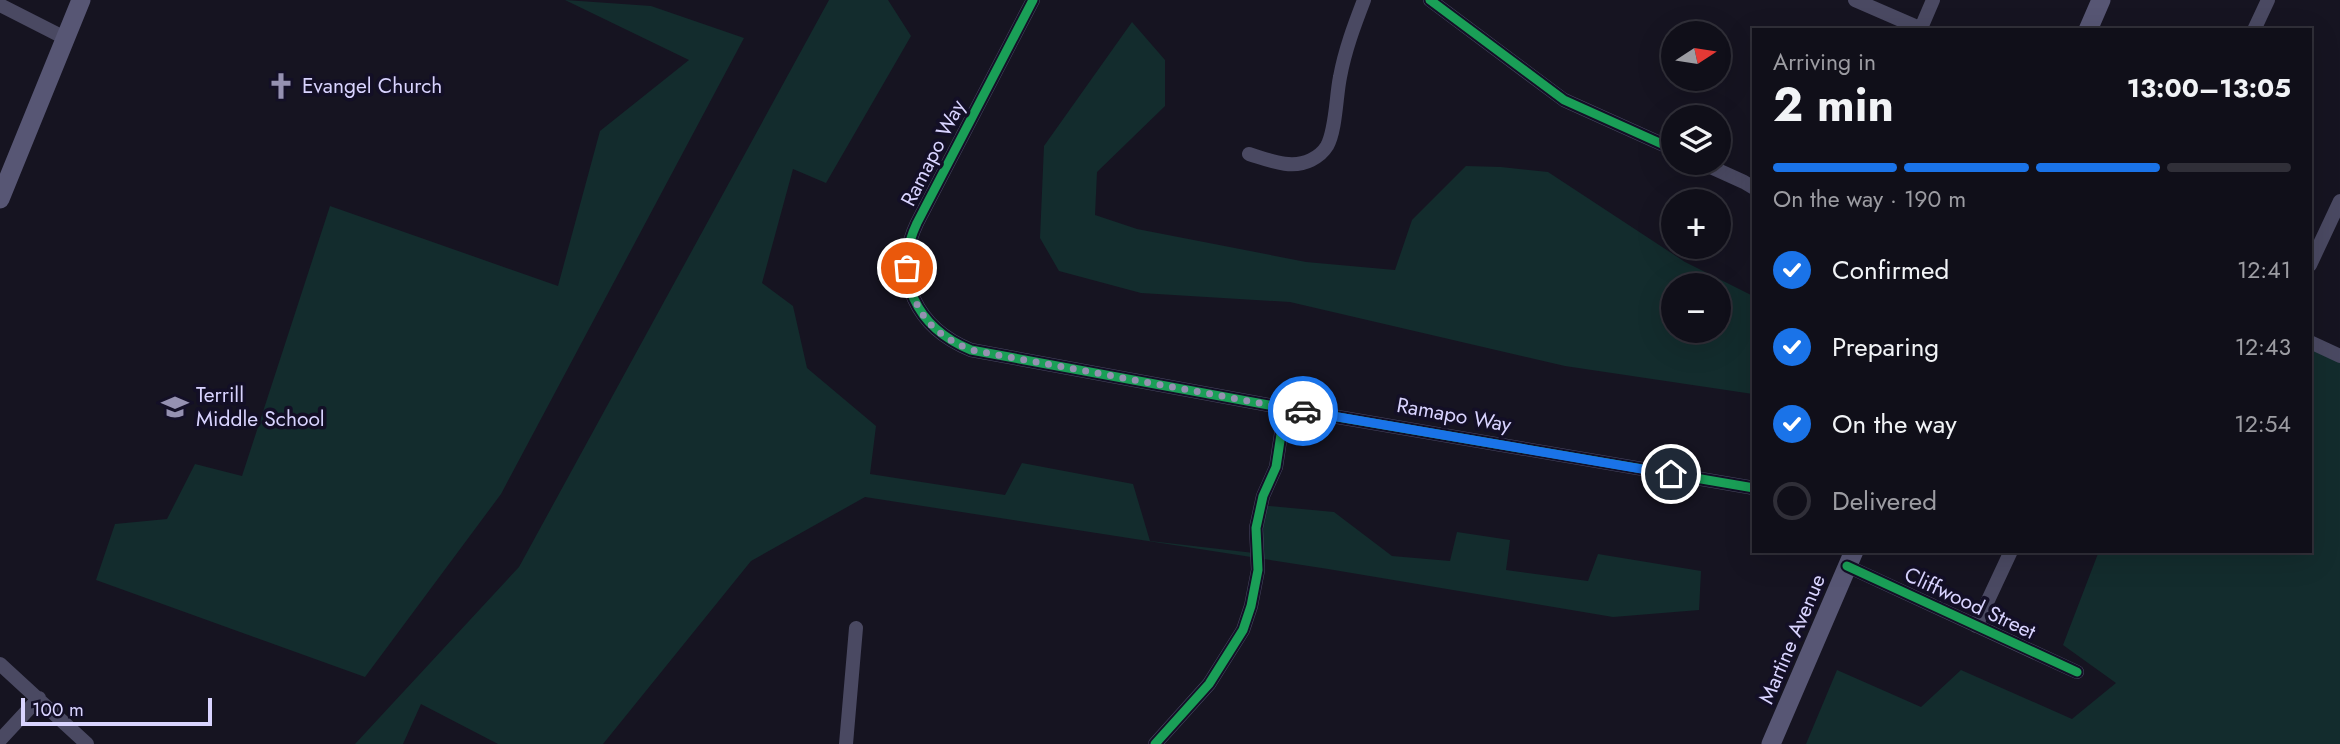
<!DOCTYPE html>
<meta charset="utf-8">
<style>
:root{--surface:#100f19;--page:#191822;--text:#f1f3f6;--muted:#9c9ca2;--line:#302f38;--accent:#1a73e8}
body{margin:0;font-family:Jost,sans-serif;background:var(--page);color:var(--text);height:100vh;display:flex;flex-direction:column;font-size:26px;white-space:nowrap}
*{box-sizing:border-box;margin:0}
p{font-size:23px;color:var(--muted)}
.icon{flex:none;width:38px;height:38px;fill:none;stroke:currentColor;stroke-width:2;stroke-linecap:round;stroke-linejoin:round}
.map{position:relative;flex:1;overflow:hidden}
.sheet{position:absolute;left:1752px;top:28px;width:560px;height:525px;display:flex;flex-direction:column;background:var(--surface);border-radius:0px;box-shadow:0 7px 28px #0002,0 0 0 2px var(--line)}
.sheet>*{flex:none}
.needle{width:46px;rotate:78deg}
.fabs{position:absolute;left:1661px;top:21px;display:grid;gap:14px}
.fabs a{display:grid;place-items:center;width:70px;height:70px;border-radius:50%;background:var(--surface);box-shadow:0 7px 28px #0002,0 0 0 2px var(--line);font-size:35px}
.scale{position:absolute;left:21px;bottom:18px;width:191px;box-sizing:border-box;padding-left:7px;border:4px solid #d9d4ff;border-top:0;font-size:19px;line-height:24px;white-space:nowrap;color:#d9d4ff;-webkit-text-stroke:5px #130f26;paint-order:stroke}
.pin{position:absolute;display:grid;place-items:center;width:60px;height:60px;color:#fff;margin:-30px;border:4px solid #fff;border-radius:50%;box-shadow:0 2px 7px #0007}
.courier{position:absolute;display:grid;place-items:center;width:70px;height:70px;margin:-35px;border:5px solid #1a73e8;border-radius:50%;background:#fff;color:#222;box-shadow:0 2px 9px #0007}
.head em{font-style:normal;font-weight:700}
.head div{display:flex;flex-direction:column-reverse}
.head{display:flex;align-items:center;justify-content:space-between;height:119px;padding:0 21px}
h1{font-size:46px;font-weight:700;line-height:52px}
.bar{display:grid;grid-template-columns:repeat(4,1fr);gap:10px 7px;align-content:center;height:84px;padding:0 21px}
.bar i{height:9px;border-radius:5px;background:var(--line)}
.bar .selected{background:var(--accent)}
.bar p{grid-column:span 4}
ol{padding:0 21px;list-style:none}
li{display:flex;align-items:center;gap:21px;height:77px}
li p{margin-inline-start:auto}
li .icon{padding:7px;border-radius:50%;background:var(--accent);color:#fff;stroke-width:4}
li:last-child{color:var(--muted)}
li i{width:38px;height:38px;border:4px solid var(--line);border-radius:50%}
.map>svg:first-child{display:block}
.green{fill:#132c2d;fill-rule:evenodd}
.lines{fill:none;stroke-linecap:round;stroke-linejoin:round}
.street{stroke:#4a4962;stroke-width:14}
.secondary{stroke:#575674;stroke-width:19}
.cycleway-casing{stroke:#130f26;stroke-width:13}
.cycleway{stroke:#1a9f57;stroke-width:9}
.done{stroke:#9591b1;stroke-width:7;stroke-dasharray:0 12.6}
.route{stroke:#1a73e8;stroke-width:9}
.labels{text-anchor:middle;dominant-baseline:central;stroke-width:7;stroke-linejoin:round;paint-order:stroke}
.poi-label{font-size:21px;fill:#d9d4ff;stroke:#130f26;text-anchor:start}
.street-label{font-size:21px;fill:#d9d4ff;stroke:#130f26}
</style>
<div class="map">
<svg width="2340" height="744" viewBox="0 0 2340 744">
<rect width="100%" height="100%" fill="#161421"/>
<path class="green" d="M565,0L651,6L744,38L501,494L365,677L96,580L115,524L167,519L195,464L242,476L330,206L558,286L600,131L689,60Z
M829,0H888L911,36L826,183L793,169L762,283L793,306L807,368L876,426L870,474L1005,495L1022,463L1133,484L1150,541L1254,553L1259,505L1334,512L1392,556L1450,561L1457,532L1510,540L1506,570L1588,581L1598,554L1701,571L1699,610L1613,617L1328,569L865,497L751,561L603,744H498L421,704L403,744H355L519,567Z
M1132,22L1165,60V106L1097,172L1095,215L1137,229L1306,262L1395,270L1412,220L1466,166L1501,167L1548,172L1685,262L1753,296V394L1565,366L1290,302L1141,293L1059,271L1040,238L1044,146ZM1673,285H1718V331H1673Z
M2310,345L2340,358V744H1806L1837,670L1921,707L1961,670L2072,719L2116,683L2063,645L2099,551H2310Z"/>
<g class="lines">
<path class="street" d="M1033,0L917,223C891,278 917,328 971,350L1285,408L1754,488
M1430,0L1564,100L1673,149
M1855,0L1924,30
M0,5L65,38
M1921,28L1933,0
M2254,30L2268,0
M1249,154C1269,160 1291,170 1311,160C1317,157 1324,151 1327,146C1336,130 1336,96 1340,77C1345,50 1354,26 1364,0
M1702,163L1744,182L1754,188
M2310,265L2340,201
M2310,342L2340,356
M1847,566L2077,672
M1976,626L2011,551
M0,664L87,744
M0,740L39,698
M846,744L856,628
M1155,744L1209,684L1243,630L1251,606L1258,570L1256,528L1263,496L1276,467L1285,408"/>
<path class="secondary" d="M2088,30L2101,0
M0,199L81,0
M1771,744L1854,551"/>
<defs>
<path id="cycleway" d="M1033,0L917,223C891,278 917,328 971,350L1285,408L1754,488
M1430,0L1564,100L1673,149
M1847,566L2077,672
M1155,744L1209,684L1243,630L1251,606L1258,570L1256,528L1263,496L1276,467L1285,408"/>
</defs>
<use href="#cycleway" class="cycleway-casing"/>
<use href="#cycleway" class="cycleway"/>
</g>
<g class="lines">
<path class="done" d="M907,268C913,311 930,333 971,350L1303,411"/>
<path class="route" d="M1303,411L1671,474"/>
</g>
<defs>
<symbol id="church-bare" viewBox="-9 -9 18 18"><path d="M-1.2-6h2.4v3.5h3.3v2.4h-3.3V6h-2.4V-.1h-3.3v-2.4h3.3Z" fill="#9591b1" stroke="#130f26" stroke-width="2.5" paint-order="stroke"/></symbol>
<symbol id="school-bare" viewBox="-9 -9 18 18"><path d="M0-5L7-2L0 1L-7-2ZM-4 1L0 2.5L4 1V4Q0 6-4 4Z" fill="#9591b1" stroke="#130f26" stroke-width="2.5" paint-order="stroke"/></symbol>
</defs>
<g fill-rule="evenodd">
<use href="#church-bare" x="262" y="67" width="38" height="38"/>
<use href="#school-bare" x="156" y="388" width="38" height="38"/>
</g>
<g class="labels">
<g class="poi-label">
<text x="302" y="86">Evangel Church</text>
<text x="196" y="395">Terrill<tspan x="196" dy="24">Middle School</tspan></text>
</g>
<g class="street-label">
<text transform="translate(933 153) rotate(-63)">Ramapo Way</text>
<text transform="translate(1454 415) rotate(10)">Ramapo Way</text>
<text transform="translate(1970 603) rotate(25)">Cliffwood Street</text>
<text transform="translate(1792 639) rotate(-67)">Martine Avenue</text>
</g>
</g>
</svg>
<div class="fabs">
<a><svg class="needle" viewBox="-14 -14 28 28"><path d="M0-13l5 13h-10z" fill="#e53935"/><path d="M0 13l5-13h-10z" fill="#9c9ca2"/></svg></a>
<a><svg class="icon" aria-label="layers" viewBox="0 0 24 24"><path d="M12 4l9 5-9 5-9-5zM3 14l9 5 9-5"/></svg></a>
<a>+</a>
<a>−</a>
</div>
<div class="scale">100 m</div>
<div class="pin" style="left:907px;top:268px;background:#ea580c"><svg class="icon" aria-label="bag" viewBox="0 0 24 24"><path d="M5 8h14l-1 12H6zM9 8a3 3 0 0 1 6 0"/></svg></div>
<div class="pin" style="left:1671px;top:474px;background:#1f2937"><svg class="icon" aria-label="home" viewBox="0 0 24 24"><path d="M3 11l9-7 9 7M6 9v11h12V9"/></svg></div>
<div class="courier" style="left:1303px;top:411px"><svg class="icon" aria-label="car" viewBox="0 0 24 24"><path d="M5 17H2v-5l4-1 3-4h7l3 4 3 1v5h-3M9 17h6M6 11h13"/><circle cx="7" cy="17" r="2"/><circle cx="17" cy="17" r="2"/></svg></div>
<section class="sheet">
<div class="head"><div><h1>2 min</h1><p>Arriving in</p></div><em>13:00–13:05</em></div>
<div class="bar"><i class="selected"></i><i class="selected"></i><i class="selected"></i><i></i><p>On the way · 190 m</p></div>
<ol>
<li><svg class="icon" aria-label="check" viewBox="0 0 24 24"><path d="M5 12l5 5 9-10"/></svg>Confirmed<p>12:41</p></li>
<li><svg class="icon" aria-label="check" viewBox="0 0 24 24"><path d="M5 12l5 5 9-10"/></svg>Preparing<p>12:43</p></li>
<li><svg class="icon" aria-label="check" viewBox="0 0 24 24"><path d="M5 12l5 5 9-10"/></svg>On the way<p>12:54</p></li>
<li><i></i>Delivered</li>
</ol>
</section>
</div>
